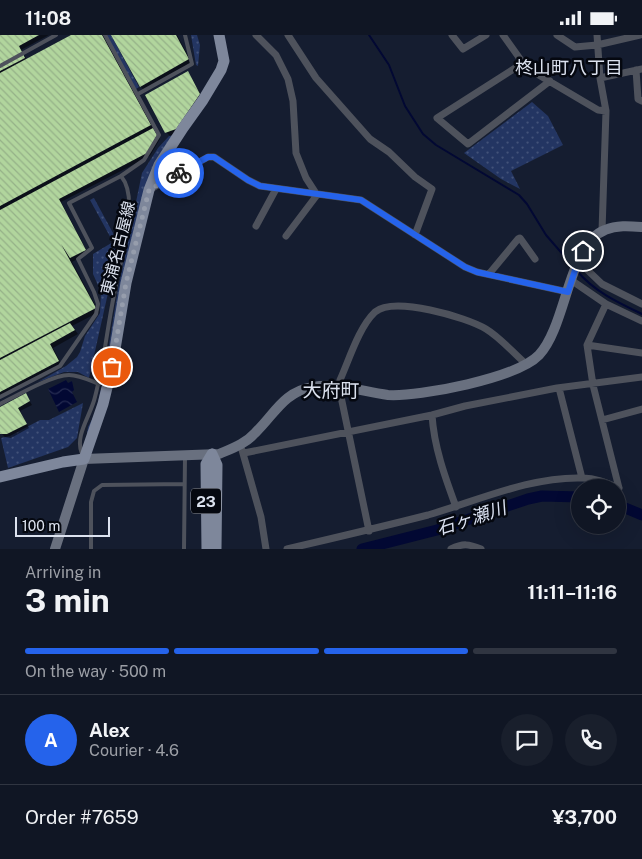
<!DOCTYPE html>
<meta charset="utf-8">
<style>
:root{--surface:#101624;--page:#191f2c;--text:#f1f3f6;--muted:#9c9fa6;--line:#303541;--accent:#2563eb}
body{margin:0;font-family:"Public Sans","Noto Sans JP",sans-serif;background:var(--page);color:var(--text);height:100vh;display:flex;flex-direction:column;font-size:19px;white-space:nowrap}
*{box-sizing:border-box;margin:0}
p{font-size:16px;color:var(--muted)}
.icon{flex:none;width:28px;height:28px;fill:none;stroke:currentColor;stroke-width:2;stroke-linecap:round;stroke-linejoin:round}
.map{position:relative;height:514px;overflow:hidden}
.sheet{display:flex;flex-direction:column;background:var(--surface);flex:1}
.sheet>*{flex:none}
.buttons{position:absolute;left:571px;top:444px;display:grid;gap:10px}
.buttons a{display:grid;place-items:center;width:55px;height:55px;border-radius:50%;background:var(--surface);box-shadow:0 5px 20px #0002,0 0 0 1px var(--line);font-size:25px}
.scale{position:absolute;left:15px;bottom:12px;width:95px;box-sizing:border-box;padding-left:5px;border:2px solid #dce2ef;border-top:0;font-size:14px;line-height:18px;white-space:nowrap;color:#dce2ef;-webkit-text-stroke:4px #050810;paint-order:stroke}
.pin{position:absolute;display:grid;place-items:center;width:42px;height:42px;color:#fff;margin:-21px;border:2px solid #fff;border-radius:50%;box-shadow:0 1px 5px #0007}
.courier{position:absolute;display:grid;place-items:center;width:50px;height:50px;margin:-25px;border:4px solid #2563eb;border-radius:50%;background:#fff;color:#222;box-shadow:0 1px 6px #0007}
.head em{font-style:normal;font-weight:700}
.head div{display:flex;flex-direction:column-reverse}
.head{display:flex;align-items:center;justify-content:space-between;height:85px;padding:0 25px}
h1{font-size:32px;font-weight:700;line-height:38px}
.bar{display:grid;grid-template-columns:repeat(4,1fr);gap:8px 5px;align-content:center;height:60px;padding:0 25px}
.bar i{height:6px;border-radius:4px;background:var(--line)}
.bar .active{background:var(--accent)}
.bar p{grid-column:span 4}
.line{display:flex;align-items:center;gap:12px;padding:0 25px;border-top:1px solid var(--line)}
.line div{flex:1}
.round{display:grid;place-items:center;flex:none;width:52px;height:52px;border-radius:26px;background:var(--page)}
.status{display:flex;justify-content:space-between;align-items:center;height:35px;padding:0 25px;background:var(--surface);direction:ltr}
.status svg{height:14px;fill:currentColor}
.map>svg:first-child{display:block}
.green{fill:url(#green-dots)}
.water{fill:url(#water-waves)}
.shadow{fill:#0007}
.lines{fill:none;stroke-linecap:round;stroke-linejoin:round}
.stream{stroke:#020833;stroke-width:2}
.river{stroke:#020833;stroke-width:11}
.building{fill:url(#building-back-hatch)}
.lane{stroke:#4e525c;stroke-width:4}
.street{stroke:#4e525c;stroke-width:7}
.secondary{stroke:#69707f;stroke-width:10}
.primary{stroke:#7e879b;stroke-width:11}
.done{stroke:#969dac;stroke-width:5;stroke-dasharray:0 9}
.route{stroke:#2563eb;stroke-width:6}
.labels{text-anchor:middle;dominant-baseline:central;stroke-width:5;stroke-linejoin:round;paint-order:stroke}
.shield{fill:#050810;stroke:#9ca1ac;stroke-width:1}
.shield-label{font-size:15px;font-weight:bold;fill:#dce2ef}
.street-label{font-size:16px;fill:#dce2ef;stroke:#050810}
.neighbourhood-label{font-size:18px;fill:#dce2ef;stroke:#050810}
.water-label{font-size:18px;font-style:italic;fill:#dae1f1;stroke:#050810}
.quarter-label{font-size:19px;fill:#dce2ef;stroke:#050810}
</style>
<div class="status"><b>11:08</b><svg viewBox="0 0 49 12"><path d="M0 12V9h3v3zM5 12V6h3v6zM10 12V3h3v9zM15 12V0h3v12zM26 1h20v11H26zM47 4h2v5h-2z"/></svg></div>
<div class="map">
<svg width="642" height="514" viewBox="0 0 642 514">
<defs>
<pattern id="green-dots" width="8" height="8" patternUnits="userSpaceOnUse" patternTransform="scale(1.25)"><rect width="8" height="8" fill="#233562"/><path d="M2 2h.1M6 6h.1" fill="none" stroke="#425279" stroke-width="1.8" stroke-linecap="round"/></pattern>
<pattern id="water-waves" width="16" height="10" patternUnits="userSpaceOnUse" patternTransform="scale(1.25)"><rect width="16" height="10" fill="#020833"/><path d="M0 5q4-4 8 0t8 0" fill="none" stroke="#262c51"/></pattern>
<pattern id="building-back-hatch" width="6" height="6" patternUnits="userSpaceOnUse" patternTransform="scale(1.25)"><rect width="6" height="6" fill="#b1d59d"/><path d="M-1 5l2 2M0 0l6 6M5-1l2 2" fill="none" stroke="#95b188"/></pattern>
</defs>
<rect width="100%" height="100%" fill="#151d30"/>
<path class="green" d="M106,0H111L139,52L136,54Z
M191,0H197L200,10L198,31L196,30Z
M532,67L548,81L563,110L511,136L520,154L501,144L464,118Z
M174,100L157,128L111,322L90,396L87,398L88,392L95,379L103,347L118,254L142,138L158,113L169,101Z
M94,163L119,209L89,343L78,337H64L38,347L66,331L77,322L80,317L85,301L100,278L101,257L93,239V219L113,207L90,165Z
M83,368L77,403L68,412L8,433L1,403L10,401L40,385H49Z"/>
<path class="water" d="M66,345L68,348L72,346L74,355L72,357L77,367L59,377L48,354Z"/>
<path class="shadow" d="M0,0H49L21,15L27,25L73,0H103L154,93L153,94L160,104L150,121L61,167L88,218L72,227L99,277L72,291L78,299L53,313L62,330L0,363Z
M113,0H177L192,28L144,55L141,52Z
M188,38L203,63L180,97L170,101L166,97Z
M26,360L32,370L20,376L29,393L11,403L5,402L0,397V373Z"/>
<g class="lines">
<path class="stream" d="M369,0L389,30L405,71L423,99L436,110L519,160L527,169L546,200L572,230
M578,237C595,257 619,268 642,279"/>
<path class="river" d="M618,470L642,480
M362,514L437,495L528,464L542,461L580,462"/>
</g>
<path class="building" d="M0,0H39L19,11L25,23L0,36Z
M71,0H102L151,90L0,171V38Z
M111,0H176L189,24L140,52Z
M188,36L200,59L176,94L165,98L145,60Z
M153,93L157,100L147,118L59,164L86,215L70,223L61,209L96,273L0,323V175Z
M70,288L75,295L50,309L59,326L0,357V325Z
M26,358L30,366L18,373L27,389L7,399H0V372Z"/>
<g class="lines">
<path class="lane" d="M0,31L56,0
M138,59L192,29L185,0
M0,362L60,331L96,279L98,269L94,257L78,224L92,213L69,168L121,141L144,125L159,100L105,0
M0,369C16,361 52,340 69,340C79,340 89,345 99,349
M82,419C74,401 91,380 95,362C104,328 107,294 114,260C118,236 126,212 128,188C130,173 131,153 121,141
M91,514V467L94,456L102,450L184,449
M184,514L185,422"/>
<path class="street" d="M256,0L276,20L288,44L293,66L296,118L306,143L317,160
M288,0L316,43L370,104L389,117L415,142L432,154L415,200
M452,0L463,14L486,0
M503,0L523,28L532,36L598,75L606,76
M557,0L575,12L597,10L640,0
M597,0L600,43L606,76L602,196
M523,28L437,83L468,109L550,46
M636,35L638,64L642,66
M600,43L642,34
M149,155L208,122H214L248,145L260,151L361,165L465,232L477,237L568,257
M256,191L276,154
M286,201L317,160
M578,226L602,249L642,269
M489,239L518,204L520,203L535,224
M571,245L606,269L642,286
M606,269L587,310L593,350L619,453
M587,310L642,318
M559,353L582,443
M432,380C434,412 445,442 456,472
M602,385L642,374
M242,415L261,482L266,514
M244,418L432,380L465,371L557,353L642,342
M369,496L339,352L340,345C349,325 359,292 375,277C394,261 466,282 486,294C501,303 513,318 526,329
M287,514C334,503 381,492 428,480C477,466 531,441 583,443C596,443 607,448 619,453
M451,514C463,508 469,509 481,514"/>
<path class="secondary" d="M55,514L84,424L219,419C233,413 245,409 255,398C275,379 283,357 313,352C337,347 363,357 388,360C420,362 517,343 539,320C567,290 568,209 605,195C617,190 629,191 642,192"/>
<path class="primary" d="M212,419L217,430L216,514
M0,442L63,427L84,424L103,369L112,332L126,248L149,155L159,130L183,93L203,65L221,35L224,26L219,0
M207,514L206,429L212,419"/>
</g>
<g class="lines">
<path class="done" d="M112,332L126,248L149,155L179,138"/>
<path class="route" d="M179,138L208,122H214L248,145L260,151L361,165L465,232L477,237L568,257L578,226L583,216"/>
</g>
<g class="labels">
<rect class="shield" x="191" y="453.5" width="30" height="25" rx="4"/>
<g class="shield-label">
<text x="206" y="466">23</text>
</g>
<g class="street-label">
<text transform="translate(118 213) rotate(-76)">東浦名古屋線</text>
</g>
<g class="neighbourhood-label">
<text x="569" y="32">柊山町八丁目</text>
</g>
<g class="water-label">
<text transform="translate(471 483) rotate(-18)">石ヶ瀬川</text>
</g>
<g class="quarter-label">
<text x="331" y="355">大府町</text>
</g>
</g>
</svg>
<div class="buttons">
<a><svg class="icon" aria-label="locate" viewBox="0 0 24 24"><circle cx="12" cy="12" r="6"/><path d="M12 2v4M12 18v4M2 12h4M18 12h4"/></svg></a>
</div>
<div class="scale">100 m</div>
<div class="pin" style="left:112px;top:332px;background:#ea580c"><svg class="icon" aria-label="bag" viewBox="0 0 24 24"><path d="M5 8h14l-1 12H6zM9 8a3 3 0 0 1 6 0"/></svg></div>
<div class="pin" style="left:583px;top:216px;background:#1f2937"><svg class="icon" aria-label="home" viewBox="0 0 24 24"><path d="M3 11l9-7 9 7M6 9v11h12V9"/></svg></div>
<div class="courier" style="left:179px;top:138px"><svg class="icon" aria-label="bike" viewBox="0 0 24 24"><circle cx="6" cy="16" r="4"/><circle cx="18" cy="16" r="4"/><path d="M6 16l4-8h5l3 8M10 8l3 8H6M13 5h3"/></svg></div>
</div>
<section class="sheet">
<div class="head"><div><h1>3 min</h1><p>Arriving in</p></div><em>11:11–11:16</em></div>
<div class="bar"><i class="active"></i><i class="active"></i><i class="active"></i><i></i><p>On the way · 500 m</p></div>
<div class="line" style="height:90px"><b class="round" style="background:var(--accent);color:#fff">A</b><div><b>Alex</b><p>Courier · 4.6</p></div><a class="round"><svg class="icon" aria-label="chat" viewBox="0 0 24 24"><path d="M4 5h16v11H9l-5 4z"/></svg></a><a class="round"><svg class="icon" aria-label="phone" viewBox="0 0 24 24"><path d="M5 4h4l2 5-3 2q2 4 5 5l2-3 5 2v4C11 20 4 13 5 4z"/></svg></a></div>
<div class="line" style="height:65px"><div>Order #7659</div><b>¥3,700</b></div>
</section>
